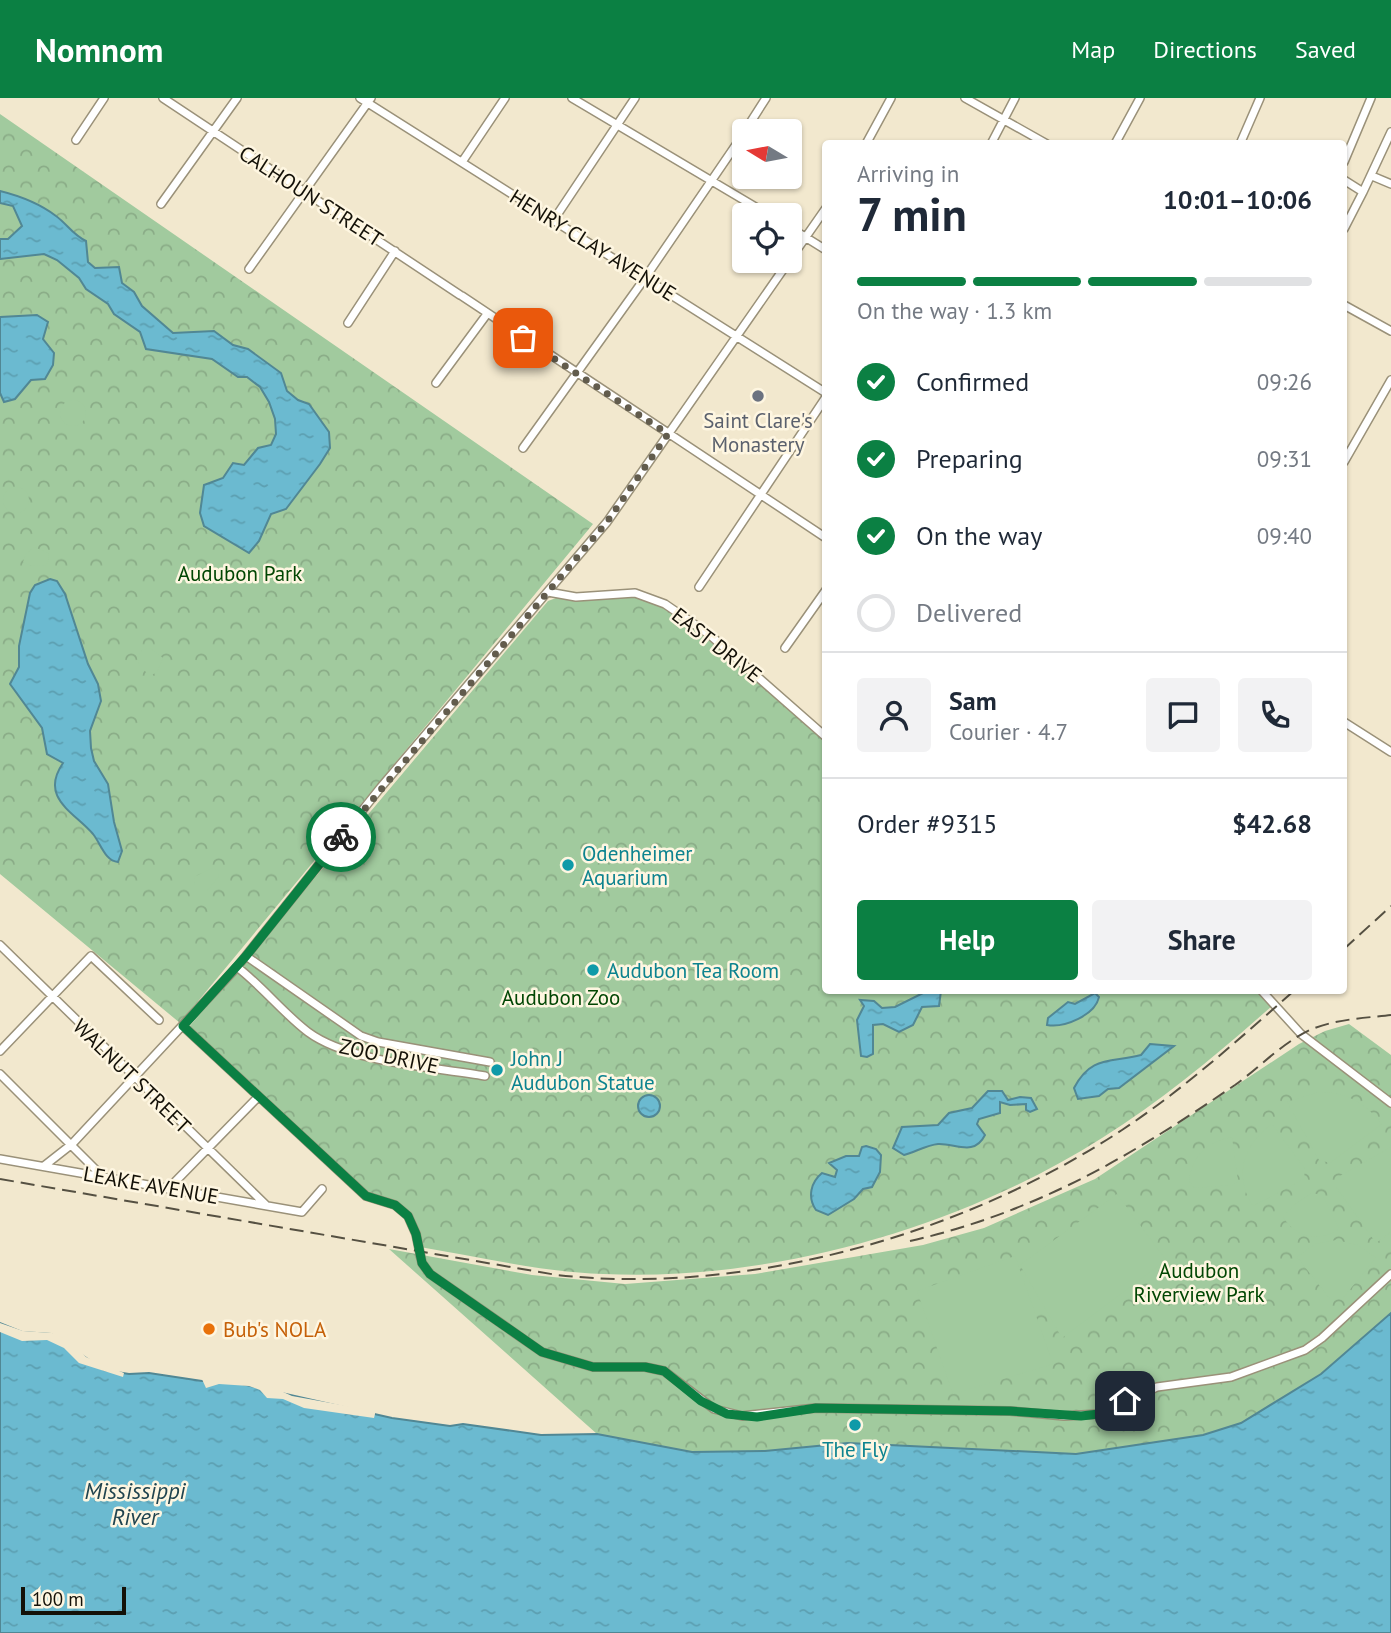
<!DOCTYPE html>
<meta charset="utf-8">
<style>
:root{--surface:#fff;--page:#f2f2f3;--text:#1f2937;--muted:#747a83;--line:#e0e1e3;--accent:#0b8043}
body{margin:0;font-family:"PT Sans",sans-serif;background:var(--page);color:var(--text);height:100vh;display:flex;flex-direction:column;font-size:26px;white-space:nowrap}
*{box-sizing:border-box;margin:0}
p{font-size:23px;color:var(--muted)}
.icon{flex:none;width:38px;height:38px;fill:none;stroke:currentColor;stroke-width:2;stroke-linecap:round;stroke-linejoin:round}
.map{position:relative;flex:1;overflow:hidden}
.side{position:absolute;left:822px;top:42px;width:525px;height:854px;display:flex;flex-direction:column;background:var(--surface);border-radius:7px;box-shadow:0 2px 5px #0004}
.side>*{flex:none}
.needle{width:46px;rotate:280deg}
.buttons{position:absolute;left:732px;top:21px;display:grid;gap:14px}
.buttons a{display:grid;place-items:center;width:70px;height:70px;border-radius:7px;background:var(--surface);box-shadow:0 2px 5px #0004;font-size:35px}
.scale{position:absolute;left:21px;bottom:18px;width:105px;box-sizing:border-box;padding-left:7px;border:4px solid #141108;border-top:0;font-size:19px;line-height:24px;white-space:nowrap;color:#141108;-webkit-text-stroke:5px #fef6e1;paint-order:stroke}
.pin{position:absolute;display:grid;place-items:center;width:60px;height:60px;color:#fff;margin:-30px;border-radius:14px;box-shadow:0 4px 10px #0006}
.courier{position:absolute;display:grid;place-items:center;width:70px;height:70px;margin:-35px;border:5px solid #0b8043;border-radius:50%;background:#fff;color:#222;box-shadow:0 2px 9px #0007}
.head em{font-style:normal;font-weight:700}
.head div{display:flex;flex-direction:column-reverse}
.head{display:flex;align-items:center;justify-content:space-between;height:119px;padding:0 35px}
h1{font-size:46px;font-weight:700;line-height:52px}
.bar{display:grid;grid-template-columns:repeat(4,1fr);gap:10px 7px;align-content:center;height:84px;padding:0 35px}
.bar i{height:9px;border-radius:5px;background:var(--line)}
.bar .selected{background:var(--accent)}
.bar p{grid-column:span 4}
.line{display:flex;align-items:center;gap:18px;padding:0 35px;border-top:2px solid var(--line)}
.line div{flex:1}
.round{display:grid;place-items:center;flex:none;width:74px;height:74px;border-radius:7px;background:var(--page)}
ol{padding:0 35px;list-style:none}
li{display:flex;align-items:center;gap:21px;height:77px}
li p{margin-inline-start:auto}
li .icon{padding:7px;border-radius:50%;background:var(--accent);color:#fff;stroke-width:4}
li:last-child{color:var(--muted)}
li i{width:38px;height:38px;border:4px solid var(--line);border-radius:50%}
.primary-button{display:flex;gap:14px;margin-top:auto;padding:14px 35px}
.primary-button a{flex:1;height:80px;border-radius:7px;background:var(--accent);color:#fff;font-size:28px;font-weight:700;line-height:80px;text-align:center}
.primary-button a+a{background:var(--page);color:var(--text)}
header{display:flex;align-items:center;gap:42px;box-sizing:border-box;height:98px;padding:0 35px;background:var(--accent);color:#fff}
header strong{font-size:33px}
nav{display:flex;gap:38px;margin-inline-start:auto;font-size:24px}
.map>svg:first-child{display:block}
.park{fill:url(#park-crowns)}
.pitch{fill:#a1ca9e}
.water{fill:url(#water-ripples);stroke:#518794;stroke-width:2}
.pier{fill:#f2e8ce}
.lines{fill:none;stroke-linecap:round;stroke-linejoin:round}
.minor-casing{stroke:#9a9179;stroke-width:10}
.minor{stroke:#fff;stroke-width:7}
.rail{stroke:#555042;stroke-width:2;stroke-dasharray:14 7;stroke-linecap:butt}
.done{stroke:#625c4d;stroke-width:7;stroke-dasharray:0 12.6}
.route{stroke:#0b8043;stroke-width:9}
.worship-dot{fill:#6b7280;stroke:#fef6e1;stroke-width:2.5}
.culture-dot{fill:#0f9aa8;stroke:#fef6e1;stroke-width:2.5}
.food-dot{fill:#e8710a;stroke:#fef6e1;stroke-width:2.5}
.labels{text-anchor:middle;dominant-baseline:central;stroke-width:5;stroke-linejoin:round;paint-order:stroke}
.street-label{font-size:21px;fill:#141108;stroke:#fef6e1}
.worship-label{font-size:21px;fill:#5b616d;stroke:#fef6e1}
.park-label{font-size:21px;fill:#014603;stroke:#fef6e1}
.culture-label{font-size:21px;fill:#0d838f;stroke:#fef6e1;text-anchor:start}
.food-label{font-size:21px;fill:#c56008;stroke:#fef6e1;text-anchor:start}
.water-label{font-size:23px;font-style:italic;fill:#20444f;stroke:#fef6e1}
</style>
<header>
<strong>Nomnom</strong>
<nav><a>Map</a><a>Directions</a><a>Saved</a></nav>
</header>
<div class="map">
<svg width="1391" height="1535" viewBox="0 0 1391 1535">
<defs>
<pattern id="park-crowns" width="20" height="18" patternUnits="userSpaceOnUse" patternTransform="scale(1.75)"><rect width="20" height="18" fill="#a1ca9e"/><path d="M2 6a3 3 0 1 1 6 0M12 15a3 3 0 1 1 6 0" fill="none" stroke="#8aac87"/></pattern>
<pattern id="water-ripples" width="26" height="14" patternUnits="userSpaceOnUse" patternTransform="scale(1.75)"><rect width="26" height="14" fill="#6bbad0"/><path d="M2 4q2-2 4 0t4 0M15 11q2-2 4 0t4 0" fill="none" stroke="#5c9fb1"/></pattern>
</defs>
<rect width="100%" height="100%" fill="#f2e8ce"/>
<path class="park" d="M0,16L593,426L180,925L0,776Z
M635,495L685,519L826,639V892H1261L1273,907C1219,955 1164,1001 1102,1040C960,1130 772,1184 603,1176C542,1174 480,1159 420,1149L403,1111L366,1098L189,929L548,503L564,497Z
M1349,926L1391,957V1215L1321,1276L1241,1325L1203,1337L1076,1356L848,1345L765,1353L692,1354L597,1336L389,1151L532,1177L625,1186L755,1176L923,1147L984,1130L1095,1081L1299,946L1325,933Z"/>
<path class="pitch" d="M60 315a13 13 0 1 1 26 0a13 13 0 1 1-26 0Z
M3 402a13 13 0 1 1 26 0a13 13 0 1 1-26 0Z
M34,449L48,455L49,462L46,467L31,468L23,464L26,456Z
M150,550L163,560L157,574L150,578L140,568L137,560L142,552Z
M212,770L218,772L219,778L207,793H201L195,787L194,779Z
M1319,994C1347,994 1365,1005 1382,1026L1330,1065L1319,1062L1287,1004Z
M1272,1026L1305,1071L1304,1081L1253,1108C1233,1077 1244,1046 1272,1026Z
M1232,1039L1238,1083L1233,1087L1194,1090L1189,1083C1193,1057 1206,1044 1232,1039Z
M1391,1049V1134L1376,1145L1336,1089L1338,1079Z
M1312,1095L1322,1097L1339,1131C1319,1145 1296,1140 1283,1119L1294,1107Z
M1117,1096L1166,1162L1062,1240L1020,1167Z
M1336,1142L1358,1147L1376,1160L1342,1201H1330L1297,1159L1315,1146Z
M1015,1158L1053,1266L953,1296L917,1193Z"/>
<path class="water" d="M0,93C20,98 39,105 56,118C67,126 73,137 86,143L88,164L95,170L119,169L122,185L134,194L142,208L173,235L214,233L233,247L248,251L281,275L287,293L298,302L309,306L329,334L330,350L320,366L286,411L271,416L259,443L249,455L204,428L200,415L204,387L223,380L233,365L244,367L258,350L271,347L276,336L275,321L269,304L260,289L247,279H238L212,261L146,251L140,234L114,216L108,206L86,191L79,180L57,162L44,156L0,161V141H8L22,128L13,108L0,105Z
M37,217L48,224L43,241L54,255L53,267L45,281L31,282L15,301L4,304L0,295V219Z
M50,481L57,483L65,496L88,566L98,586L101,603L90,633L91,650L94,663L108,686L114,724L122,753L118,764C105,763 101,746 93,736C74,714 39,700 63,665L47,656L42,630L10,586L19,569V548L30,495L35,487Z
M927,893H941L939,908L922,909L913,927L899,934L883,926L873,927V956L867,959L861,958L857,922L864,908L860,902L874,903L882,910L895,909Z
M1095,895L1099,899C1095,917 1065,930 1047,927L1048,920L1068,904L1075,906Z
M1150,946L1174,948L1119,990L1108,991L1099,998L1078,1001L1074,990C1091,957 1111,965 1141,957Z
M988,993H1002L1008,1002L1020,999L1031,1000L1037,1011L1030,1014L1026,1012V1006L1010,1007L1000,1004V1015L979,1021L977,1026L985,1037C974,1059 955,1045 938,1046C927,1047 915,1054 904,1057L893,1050L902,1029L938,1027L949,1015L972,1010Z
M638 1008a11 11 0 1 1 22 0a11 11 0 1 1-22 0Z
M866,1048L876,1051L881,1057L880,1074L872,1089L863,1091L854,1101L828,1117L816,1112C807,1099 811,1084 822,1075L835,1079L837,1072L829,1065L846,1058H859L862,1049Z
M1391,1215V1535H0V1225L22,1234L51,1236L104,1272L129,1276L149,1275L202,1283H229L392,1320L450,1328L463,1326L541,1337L597,1336L692,1354L765,1353L848,1345L1076,1356L1203,1337L1241,1325L1321,1276Z"/>
<path class="pier" d="M0,1225L23,1233L52,1235L70,1243L86,1259L124,1275L123,1279L79,1265L64,1250L47,1242L22,1243L0,1234Z
M201,1279L259,1283L292,1298L375,1313V1316L374,1320L304,1310L283,1301L267,1300L260,1292L249,1288L219,1286L206,1290Z"/>
<g class="lines">
<defs>
<path id="minor" d="M163,0L460,197
M360,0L826,295
M572,0L769,117
M965,0L1047,46
M745,33L766,0
M76,42L104,0
M866,46L891,0
M991,46L1015,0
M1115,46L1140,0
M1240,46L1260,0
M462,64L505,0
M1344,64L1371,0
M1372,78L1391,86
M1344,82L1363,94L1344,131
M1363,94L1391,34
M161,106L237,0
M553,123L635,0
M789,129L826,152
M249,171L371,0
M462,198L826,440
M1344,207L1391,233
M348,225L395,153
M436,285L487,216
M523,350L645,180L744,35
M1344,364L1391,282
M699,489L826,299
M548,494L576,499L635,495L665,506L710,537L826,639
M785,550L826,492
M1344,624L1391,654
M0,847L266,1107
M246,858L361,938L378,944L490,964
M237,869C262,888 283,915 308,934C350,965 435,969 485,978
M1261,892L1301,936L1391,1005
M183,928L366,1098L395,1107L408,1118L416,1136L422,1165L430,1176L542,1254L593,1269H645L664,1273L714,1311L742,1318L816,1310L1010,1313L1064,1318L1099,1316L1157,1289L1231,1279L1305,1252L1322,1240L1391,1176
M0,953L91,858L159,922
M0,976L101,1077
M0,1061L302,1114L322,1091
M44,1068L72,1046L237,869L381,689L607,424L826,110
M168,1091L258,999"/>
</defs>
<use href="#minor" class="minor-casing"/>
<use href="#minor" class="minor"/>
<path class="rail" d="M1344,851L1391,808
M0,1081L557,1177C747,1198 963,1137 1122,1032C1184,991 1239,941 1295,892
M910,1143C982,1127 1053,1098 1118,1061C1157,1039 1197,1013 1235,987C1260,969 1283,944 1312,931C1337,921 1365,920 1391,917"/>
</g>
<g class="lines">
<path class="done" d="M341,739L607,424L668,336L523,240"/>
<path class="route" d="M341,739L246,858L183,928L366,1098L395,1107L408,1118L416,1136L422,1165L430,1176L542,1254L593,1269H645L664,1273L701,1303L727,1316L757,1319L816,1310L1010,1313L1081,1318L1099,1316L1125,1303"/>
</g>
<circle class="worship-dot" cx="758" cy="298" r="7"/>
<g class="culture-dot">
<circle cx="568" cy="767" r="7"/>
<circle cx="593" cy="872" r="7"/>
<circle cx="497" cy="972" r="7"/>
<circle cx="855" cy="1327" r="7"/>
</g>
<circle class="food-dot" cx="209" cy="1231" r="7"/>
<g class="labels">
<g class="street-label">
<text transform="translate(311 98) rotate(33)">CALHOUN STREET</text>
<text transform="translate(593 147) rotate(32)">HENRY CLAY AVENUE</text>
<text transform="translate(717 547) rotate(38)">EAST DRIVE</text>
<text transform="translate(389 958) rotate(12)">ZOO DRIVE</text>
<text transform="translate(132 978) rotate(44)">WALNUT STREET</text>
<text transform="translate(151 1087) rotate(10)">LEAKE AVENUE</text>
</g>
<g class="worship-label">
<text x="758" y="322">Saint Clare's<tspan x="758" dy="24">Monastery</tspan></text>
</g>
<g class="park-label">
<text x="240" y="475">Audubon Park</text>
<text x="561" y="899">Audubon Zoo</text>
<text x="1199" y="1172">Audubon<tspan x="1199" dy="24">Riverview Park</tspan></text>
</g>
<g class="culture-label">
<text x="582" y="755">Odenheimer<tspan x="582" dy="24">Aquarium</tspan></text>
<text x="607" y="872">Audubon Tea Room</text>
<text x="511" y="960">John J<tspan x="511" dy="24">Audubon Statue</tspan></text>
<text x="855" y="1351" text-anchor="middle">The Fly</text>
</g>
<g class="food-label">
<text x="223" y="1231">Bub's NOLA</text>
</g>
<g class="water-label">
<text x="135" y="1392">Mississippi<tspan x="135" dy="26">River</tspan></text>
</g>
</g>
</svg>
<div class="buttons">
<a><svg class="needle" viewBox="-14 -14 28 28"><path d="M0-13l5 13h-10z" fill="#e53935"/><path d="M0 13l5-13h-10z" fill="#747a83"/></svg></a>
<a><svg class="icon" aria-label="locate" viewBox="0 0 24 24"><circle cx="12" cy="12" r="6"/><path d="M12 2v4M12 18v4M2 12h4M18 12h4"/></svg></a>
</div>
<div class="scale">100 m</div>
<div class="pin" style="left:523px;top:240px;background:#ea580c"><svg class="icon" aria-label="bag" viewBox="0 0 24 24"><path d="M5 8h14l-1 12H6zM9 8a3 3 0 0 1 6 0"/></svg></div>
<div class="pin" style="left:1125px;top:1303px;background:#1f2937"><svg class="icon" aria-label="home" viewBox="0 0 24 24"><path d="M3 11l9-7 9 7M6 9v11h12V9"/></svg></div>
<div class="courier" style="left:341px;top:739px"><svg class="icon" aria-label="bike" viewBox="0 0 24 24"><circle cx="6" cy="16" r="4"/><circle cx="18" cy="16" r="4"/><path d="M6 16l4-8h5l3 8M10 8l3 8H6M13 5h3"/></svg></div>
<section class="side">
<div class="head"><div><h1>7 min</h1><p>Arriving in</p></div><em>10:01–10:06</em></div>
<div class="bar"><i class="selected"></i><i class="selected"></i><i class="selected"></i><i></i><p>On the way · 1.3 km</p></div>
<ol>
<li><svg class="icon" aria-label="check" viewBox="0 0 24 24"><path d="M5 12l5 5 9-10"/></svg>Confirmed<p>09:26</p></li>
<li><svg class="icon" aria-label="check" viewBox="0 0 24 24"><path d="M5 12l5 5 9-10"/></svg>Preparing<p>09:31</p></li>
<li><svg class="icon" aria-label="check" viewBox="0 0 24 24"><path d="M5 12l5 5 9-10"/></svg>On the way<p>09:40</p></li>
<li><i></i>Delivered</li>
</ol>
<div class="line" style="height:126px"><a class="round"><svg class="icon" aria-label="person" viewBox="0 0 24 24"><circle cx="12" cy="8" r="4"/><path d="M4 21q1-7 8-7t8 7"/></svg></a><div><b>Sam</b><p>Courier · 4.7</p></div><a class="round"><svg class="icon" aria-label="chat" viewBox="0 0 24 24"><path d="M4 5h16v11H9l-5 4z"/></svg></a><a class="round"><svg class="icon" aria-label="phone" viewBox="0 0 24 24"><path d="M5 4h4l2 5-3 2q2 4 5 5l2-3 5 2v4C11 20 4 13 5 4z"/></svg></a></div>
<div class="line" style="height:91px"><div>Order #9315</div><b>$42.68</b></div>
<div class="primary-button"><a>Help</a><a>Share</a></div>
</section>
</div>
